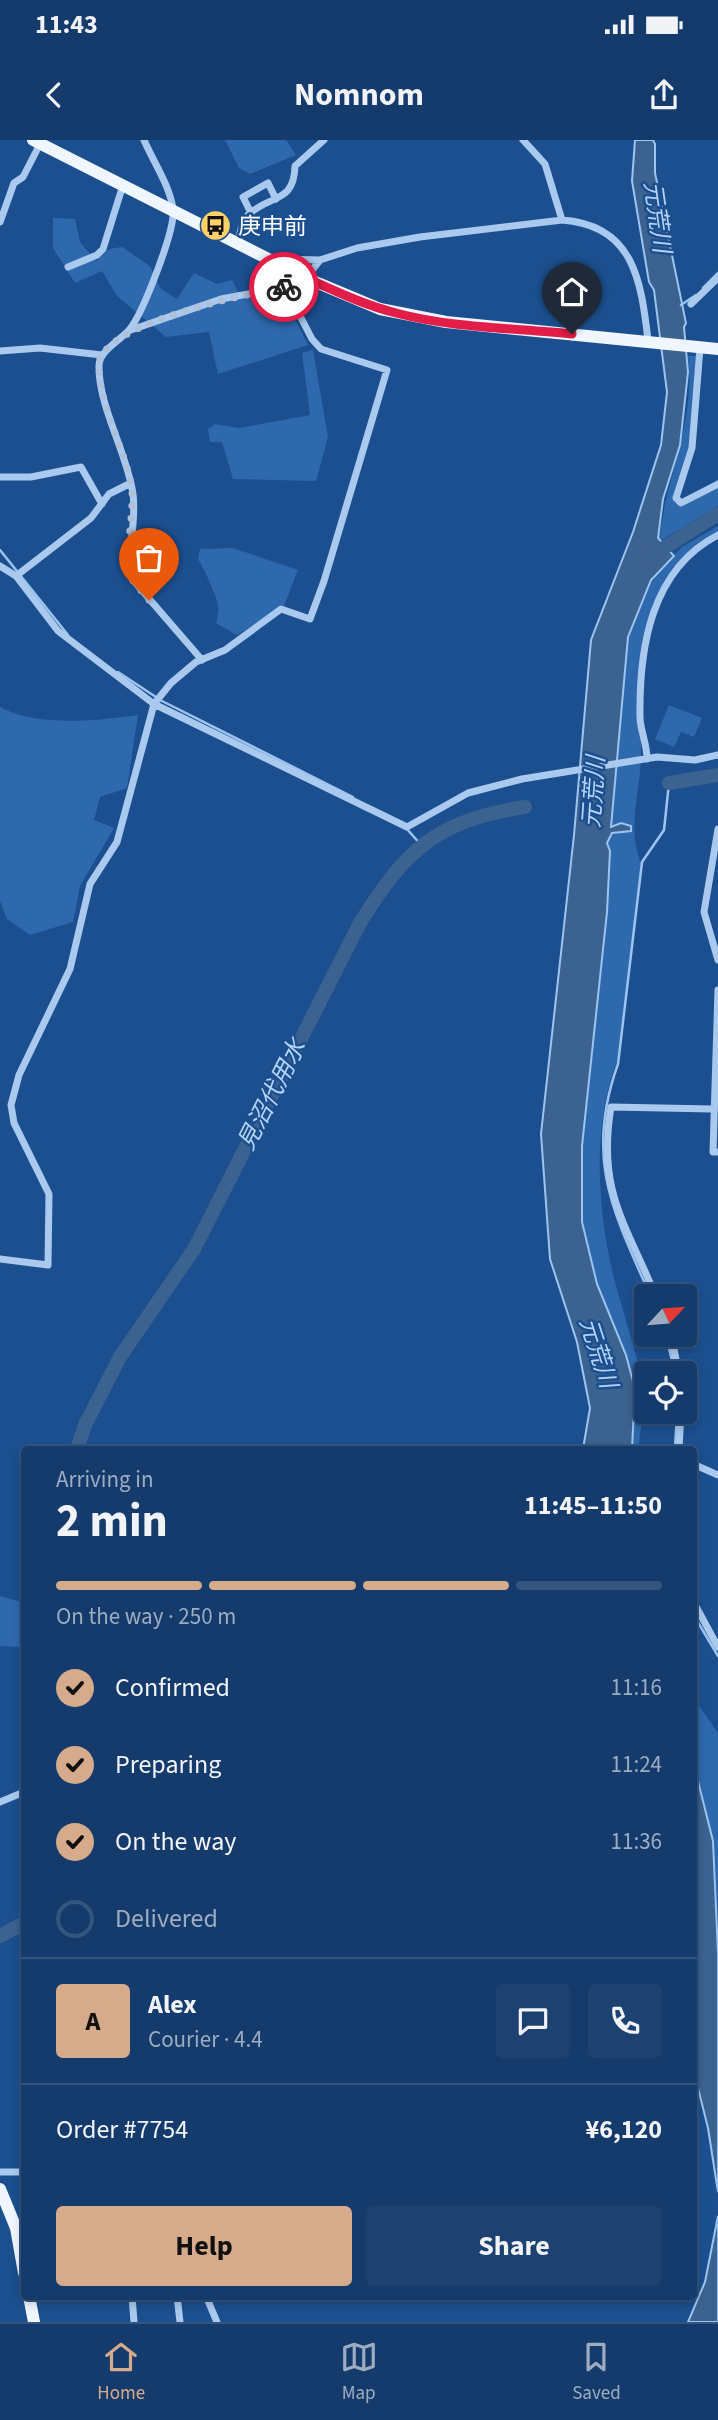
<!DOCTYPE html>
<meta charset="utf-8">
<style>
:root{--surface:#143b6b;--page:#1d4271;--text:#f1f3f6;--muted:#9dadc1;--line:#33557e;--accent:#d6ab8b}
body{margin:0;font-family:"Source Sans 3","Noto Sans JP",sans-serif;background:var(--page);color:var(--text);height:100vh;display:flex;flex-direction:column;font-size:26px;white-space:nowrap}
*{box-sizing:border-box;margin:0}
p{font-size:23px;color:var(--muted)}
.icon{flex:none;width:38px;height:38px;fill:none;stroke:currentColor;stroke-width:2;stroke-linecap:round;stroke-linejoin:round}
.map{position:relative;flex:1;overflow:hidden}
.sheet{position:absolute;left:21px;top:1306px;width:676px;height:854px;display:flex;flex-direction:column;background:var(--surface);border-radius:7px;box-shadow:0 4px 10px #0003,0 0 0 2px var(--line)}
.sheet>*{flex:none}
.needle{width:46px;rotate:64deg}
.fabs{position:absolute;left:634px;top:1144px;display:grid;gap:14px}
.fabs a{display:grid;place-items:center;width:63px;height:63px;border-radius:7px;background:var(--surface);box-shadow:0 4px 10px #0003,0 0 0 2px var(--line);font-size:35px}
.pin{position:absolute;display:grid;place-items:center;width:60px;height:60px;color:#fff;margin:-72px -30px;border-radius:50% 50% 50% 0;rotate:-45deg;box-shadow:0 0 7px #0007}
.pin .icon{rotate:45deg}
.courier{position:absolute;display:grid;place-items:center;width:70px;height:70px;margin:-35px;border:5px solid #e11d48;border-radius:50%;background:#fff;color:#222;box-shadow:0 2px 9px #0007}
.head em{font-style:normal;font-weight:700}
.head div{display:flex;flex-direction:column-reverse}
.head{display:flex;align-items:center;justify-content:space-between;height:119px;padding:0 35px}
h1{font-size:46px;font-weight:700;line-height:52px}
.bar{display:grid;grid-template-columns:repeat(4,1fr);gap:10px 7px;align-content:center;height:84px;padding:0 35px}
.bar i{height:9px;border-radius:5px;background:var(--line)}
.bar .current{background:var(--accent)}
.bar p{grid-column:span 4}
.line{display:flex;align-items:center;gap:18px;padding:0 35px;border-top:2px solid var(--line)}
.line div{flex:1}
.round{display:grid;place-items:center;flex:none;width:74px;height:74px;border-radius:7px;background:var(--page)}
ol{padding:0 35px;list-style:none}
li{display:flex;align-items:center;gap:21px;height:77px}
li p{margin-inline-start:auto}
li .icon{padding:7px;border-radius:50%;background:var(--accent);color:#111;stroke-width:4}
li:last-child{color:var(--muted)}
li i{width:38px;height:38px;border:4px solid var(--line);border-radius:50%}
.primary-button{display:flex;gap:14px;margin-top:auto;padding:14px 35px}
.primary-button a{flex:1;height:80px;border-radius:7px;background:var(--accent);color:#111;font-size:28px;font-weight:700;line-height:80px;text-align:center}
.primary-button a+a{background:var(--page);color:var(--text)}
.status{display:flex;justify-content:space-between;align-items:center;height:49px;padding:0 35px;background:var(--surface);direction:ltr}
.status svg{height:19px;fill:currentColor}
header{display:flex;justify-content:space-between;align-items:center;height:91px;padding:0 35px;background:var(--surface);font-size:32px;font-weight:700}
.menu{display:flex;justify-content:space-around;align-items:center;height:98px;border-top:2px solid var(--line);background:var(--surface);font-size:19px;color:var(--muted)}
.menu a{display:grid;justify-items:center;gap:4px}
.menu .current{color:var(--accent)}
.map>svg:first-child{display:block}
.green{fill:#2e69ad}
.water{fill:#3c6290;stroke:#9cc4f0;stroke-width:2}
.lines{fill:none;stroke-linecap:round;stroke-linejoin:round}
.stream{stroke:#9cc4f0;stroke-width:2.5}
.canal{stroke:#3c6290;stroke-width:9}
.river{stroke:#3c6290;stroke-width:14}
.minor{stroke:#a9c9ee;stroke-width:7}
.primary{stroke:#f0f6ff;stroke-width:12}
.done{stroke:#afc1d8;stroke-width:7;stroke-dasharray:0 12.6}
.route{stroke:#e11d48;stroke-width:9}
.labels{text-anchor:middle;dominant-baseline:central;stroke-width:5;stroke-linejoin:round;paint-order:stroke}
.poi-label{font-size:23px;fill:#fff;stroke:#1b4f8f;text-anchor:start}
.water-label{font-size:24px;font-style:italic;fill:#b5d3f5;stroke:#1b4f8f}
</style>
<div class="status"><b>11:43</b><svg viewBox="0 0 49 12"><path d="M0 12V9h3v3zM5 12V6h3v6zM10 12V3h3v9zM15 12V0h3v12zM26 1h20v11H26zM47 4h2v5h-2z"/></svg></div>
<header><svg class="icon" aria-label="back" viewBox="0 0 24 24"><path d="M15 5l-7 7 7 7"/></svg>Nomnom<svg class="icon" aria-label="share" viewBox="0 0 24 24"><path d="M12 15V3M7 8l5-5 5 5M5 13v7h14v-7"/></svg></header>
<div class="map">
<svg width="718" height="2182" viewBox="0 0 718 2182">
<rect width="100%" height="100%" fill="#1b4f8f"/>
<path class="green" d="M225,0H286L296,15L250,34L239,28Z
M53,78L75,79L80,102L96,121L109,109L122,107L150,126L160,148L177,159L194,133L217,144L232,140L238,152L259,160L282,153L308,205L218,234L209,192L166,197L117,156L102,131L75,143L53,108Z
M313,210L328,297L316,341L233,339L222,302H210L208,289L215,284L239,288L310,275L302,213Z
M688,216H697L690,305L677,363L718,345V366L662,400L658,398C663,384 663,370 667,355C679,310 694,263 688,216Z
M718,386V392C631,436 641,530 641,613C641,652 626,686 641,723L617,921C590,990 598,1083 618,1153C635,1214 650,1242 638,1309H632L634,1281L626,1215L597,1144L582,1082V1006L607,772L610,711L607,703L612,693L631,691L618,685L611,688L628,497L651,440L682,407Z
M233,408L298,430L284,466L237,495L216,483C217,478 219,470 218,465C218,459 202,424 198,419L200,409Z
M669,565L702,578L694,597L681,592L674,607L655,599Z
M0,567C36,587 98,581 138,575L127,648L100,657L94,680L114,688L80,746L73,782L30,795L7,779L0,761Z
M0,1456L24,1463V1507L0,1506Z
M693,1557L718,1593V1814L707,1675L693,1621Z"/>
<path class="water" d="M635,0H653L655,4V33L686,183L684,187L688,232L680,305L663,359L658,398L674,416L651,440L628,497L611,687L621,683L631,686V691L612,693L607,703L610,711L607,772L582,1006V1082L597,1144L626,1215L635,1249L632,1309H583L590,1268L577,1202L550,1119L541,994L574,695L591,500L633,392L661,305L667,252L654,150L649,142L632,41Z
M693,1621L713,1701L718,1814V2052L708,1988L693,1928Z
M718,2076V2182H688L705,2142Z"/>
<g class="lines">
<path class="stream" d="M703,148L718,133
M681,165L696,155
M0,410L68,495
M118,532L162,561L353,657
M407,689L421,705
M651,1157C613,1072 584,1018 618,924L642,722L664,690L669,643
M666,1195L675,1234
M675,1309L677,1272
M693,1474L718,1516"/>
<path class="canal" d="M194,1109L360,783C406,709 436,681 525,667"/>
<path class="river" d="M651,416L718,374
M669,643L718,635
M77,1309L85,1285L120,1217L194,1109L360,783C406,709 436,681 525,667
M0,1796L24,1783"/>
<path class="minor" d="M144,0C153,21 170,46 173,69C176,89 143,172 130,189C121,200 100,210 99,225C98,266 127,312 133,354C137,383 126,411 132,439L202,520
M523,0L545,24L562,80
M251,73L243,57L268,43L276,59
M0,82L14,43L23,37L40,4
M238,101C240,93 242,81 248,75C270,54 294,64 295,26L324,0
M68,127L97,115L103,109L123,45
M278,149L273,126L282,119L320,120L357,108L420,97L562,80C634,85 641,141 648,200
M691,164L718,138
M128,191L221,159L285,147L306,138L320,120
M700,208L692,308L676,358L681,363L718,344
M0,211L40,208L102,215
M0,337H31L81,327L102,364
M0,426L16,436L58,491L154,564L407,687L468,653L522,639L657,617L695,620L718,615
M16,436L91,378L109,354L131,343
M647,619C647,603 640,590 640,577C639,508 651,429 718,395
M718,689L704,772L718,820
M718,850L713,1012H718
M0,1119L48,1125L49,1054L14,983L11,965L19,935L70,829L90,744L117,702L154,564L171,543L196,522L225,510L281,469L310,479L324,441L387,230L321,209L312,199L285,147
M656,1157C626,1083 597,1052 611,967L712,969
M671,1195L679,1234
M679,1309L681,1272
M693,1324L718,1335
M693,1461L718,1507
M0,1662L24,1652
M0,2032H24
M132,2156L134,2182
M177,2156L180,2182
M206,2156L217,2182"/>
<path class="primary" d="M33,0L306,138L380,169L446,182L718,209
M0,2049L16,2088L24,2133
M29,2156L34,2182"/>
</g>
<g class="lines">
<path class="done" d="M149,460C144,453 136,446 132,439C122,415 136,372 131,343C123,305 99,265 99,225C100,183 250,154 284,147"/>
<path class="route" d="M284,147L306,138C335,151 364,165 396,173C452,188 514,188 572,194"/>
</g>
<defs>
<symbol id="bus-disc" viewBox="-11 -11 22 22"><circle r="9.5" fill="#ffd166" stroke="#1b4f8f"/><path d="M-5-6H5V4H4V6H2V4H-2V6H-4V4H-5ZM-3.5-4V0h7V-4ZM-3.5 1.2v1.5H-2V1.2ZM2 1.2v1.5H3.5V1.2Z" fill="#111"/></symbol>
</defs>
<g fill-rule="evenodd">
<use href="#bus-disc" x="198" y="68" width="35" height="35"/>
</g>
<g class="labels">
<g class="poi-label">
<text x="238" y="86">庚申前</text>
</g>
<g class="water-label">
<text transform="translate(657 77) rotate(82)">元荒川</text>
<text transform="translate(594 652) rotate(-86)">元荒川</text>
<text transform="translate(272 955) rotate(-63)">見沼代用水</text>
<text transform="translate(598 1213) rotate(72)">元荒川</text>
</g>
</g>
</svg>
<div class="fabs">
<a><svg class="needle" viewBox="-14 -14 28 28"><path d="M0-13l5 13h-10z" fill="#e53935"/><path d="M0 13l5-13h-10z" fill="#9dadc1"/></svg></a>
<a><svg class="icon" aria-label="locate" viewBox="0 0 24 24"><circle cx="12" cy="12" r="6"/><path d="M12 2v4M12 18v4M2 12h4M18 12h4"/></svg></a>
</div>
<div class="pin" style="left:149px;top:460px;background:#ea580c"><svg class="icon" aria-label="bag" viewBox="0 0 24 24"><path d="M5 8h14l-1 12H6zM9 8a3 3 0 0 1 6 0"/></svg></div>
<div class="pin" style="left:572px;top:194px;background:#1f2937"><svg class="icon" aria-label="home" viewBox="0 0 24 24"><path d="M3 11l9-7 9 7M6 9v11h12V9"/></svg></div>
<div class="courier" style="left:284px;top:147px"><svg class="icon" aria-label="bike" viewBox="0 0 24 24"><circle cx="6" cy="16" r="4"/><circle cx="18" cy="16" r="4"/><path d="M6 16l4-8h5l3 8M10 8l3 8H6M13 5h3"/></svg></div>
<section class="sheet">
<div class="head"><div><h1>2 min</h1><p>Arriving in</p></div><em>11:45–11:50</em></div>
<div class="bar"><i class="current"></i><i class="current"></i><i class="current"></i><i></i><p>On the way · 250 m</p></div>
<ol>
<li><svg class="icon" aria-label="check" viewBox="0 0 24 24"><path d="M5 12l5 5 9-10"/></svg>Confirmed<p>11:16</p></li>
<li><svg class="icon" aria-label="check" viewBox="0 0 24 24"><path d="M5 12l5 5 9-10"/></svg>Preparing<p>11:24</p></li>
<li><svg class="icon" aria-label="check" viewBox="0 0 24 24"><path d="M5 12l5 5 9-10"/></svg>On the way<p>11:36</p></li>
<li><i></i>Delivered</li>
</ol>
<div class="line" style="height:126px"><b class="round" style="background:var(--accent);color:#111">A</b><div><b>Alex</b><p>Courier · 4.4</p></div><a class="round"><svg class="icon" aria-label="chat" viewBox="0 0 24 24"><path d="M4 5h16v11H9l-5 4z"/></svg></a><a class="round"><svg class="icon" aria-label="phone" viewBox="0 0 24 24"><path d="M5 4h4l2 5-3 2q2 4 5 5l2-3 5 2v4C11 20 4 13 5 4z"/></svg></a></div>
<div class="line" style="height:91px"><div>Order #7754</div><b>¥6,120</b></div>
<div class="primary-button"><a>Help</a><a>Share</a></div>
</section>
</div>
<nav class="menu">
<a class="current"><svg class="icon" aria-label="home" viewBox="0 0 24 24"><path d="M3 11l9-7 9 7M6 9v11h12V9"/></svg>Home</a>
<a><svg class="icon" aria-label="map" viewBox="0 0 24 24"><path d="M3 6l6-2 6 2 6-2v14l-6 2-6-2-6 2zM9 4v14M15 6v14"/></svg>Map</a>
<a><svg class="icon" aria-label="saved" viewBox="0 0 24 24"><path d="M7 4h10v16l-5-4-5 4z"/></svg>Saved</a>
</nav>
